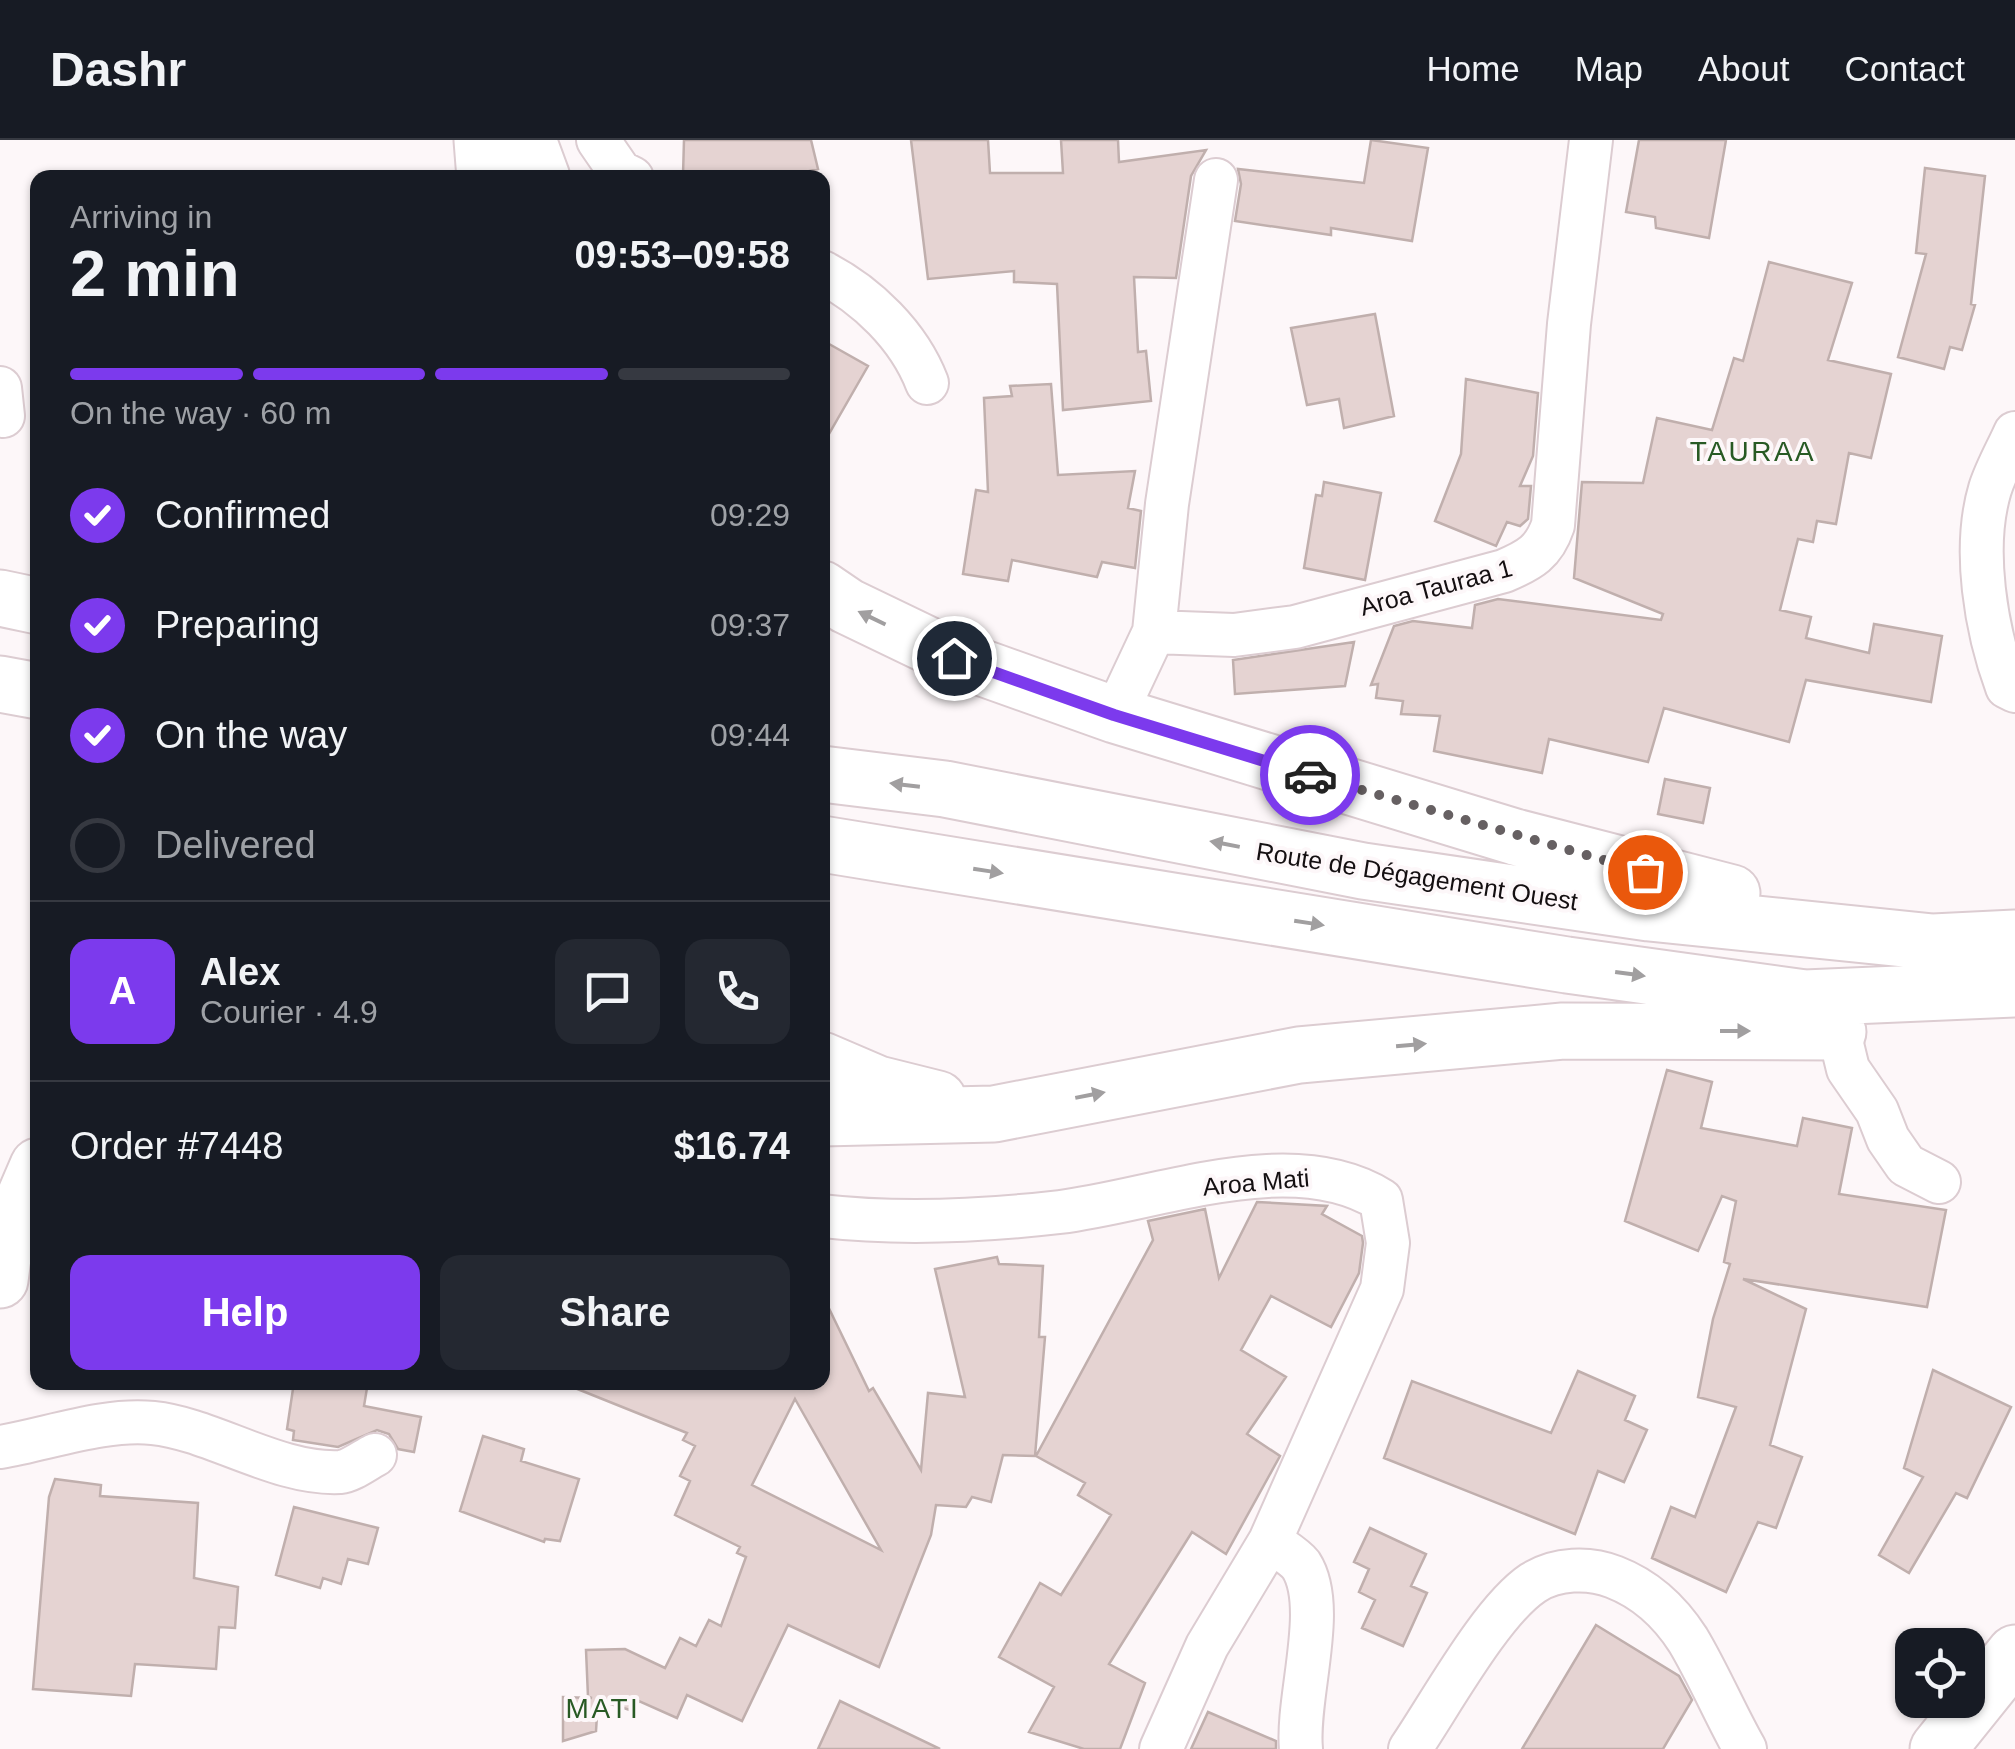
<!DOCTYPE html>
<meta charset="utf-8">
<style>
:root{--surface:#171b24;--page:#242831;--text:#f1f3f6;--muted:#9ea1a6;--line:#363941;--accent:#7c3aed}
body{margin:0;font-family:Helvetica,sans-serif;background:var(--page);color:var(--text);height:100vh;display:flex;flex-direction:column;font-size:38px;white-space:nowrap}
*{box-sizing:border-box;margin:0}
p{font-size:32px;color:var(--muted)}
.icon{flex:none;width:55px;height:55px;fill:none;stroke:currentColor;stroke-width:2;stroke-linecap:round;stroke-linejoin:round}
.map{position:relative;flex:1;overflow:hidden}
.drawer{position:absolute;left:30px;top:30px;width:800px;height:1220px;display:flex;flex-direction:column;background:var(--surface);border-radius:20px;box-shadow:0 2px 8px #0004}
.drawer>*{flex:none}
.buttons{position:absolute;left:1895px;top:1488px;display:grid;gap:20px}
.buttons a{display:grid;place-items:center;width:90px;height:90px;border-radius:20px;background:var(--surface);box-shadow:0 2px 8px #0004;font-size:50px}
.pin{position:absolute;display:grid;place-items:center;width:85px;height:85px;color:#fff;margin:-42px;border:5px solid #fff;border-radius:50%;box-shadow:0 2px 10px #0007}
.courier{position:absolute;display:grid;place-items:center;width:100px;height:100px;margin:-50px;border:8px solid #7c3aed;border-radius:50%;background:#fff;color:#222;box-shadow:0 2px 12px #0007}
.headline em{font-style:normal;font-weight:700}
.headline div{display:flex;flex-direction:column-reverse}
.headline{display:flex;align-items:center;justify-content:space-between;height:170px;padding:0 40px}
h1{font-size:65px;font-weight:700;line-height:75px}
.bar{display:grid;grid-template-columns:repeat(4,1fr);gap:15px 10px;align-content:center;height:120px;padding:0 40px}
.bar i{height:12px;border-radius:8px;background:var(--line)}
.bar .current{background:var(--accent)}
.bar p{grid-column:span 4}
.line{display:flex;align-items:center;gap:25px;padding:0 40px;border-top:2px solid var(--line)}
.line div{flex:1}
.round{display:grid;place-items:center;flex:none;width:105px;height:105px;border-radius:20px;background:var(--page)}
ol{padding:0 40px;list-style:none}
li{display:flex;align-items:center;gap:30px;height:110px}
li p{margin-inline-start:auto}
li .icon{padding:10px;border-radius:50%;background:var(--accent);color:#fff;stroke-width:4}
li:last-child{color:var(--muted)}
li i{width:55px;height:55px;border:5px solid var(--line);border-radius:50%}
.action{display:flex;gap:20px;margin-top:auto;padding:20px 40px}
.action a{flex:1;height:115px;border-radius:20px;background:var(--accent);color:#fff;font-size:40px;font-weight:700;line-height:115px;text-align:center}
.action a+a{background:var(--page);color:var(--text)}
header{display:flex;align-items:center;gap:60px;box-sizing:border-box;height:140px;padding:0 50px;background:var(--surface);border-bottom:2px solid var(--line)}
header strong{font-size:48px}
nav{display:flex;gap:55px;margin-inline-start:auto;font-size:35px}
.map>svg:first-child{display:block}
.building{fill:#e5d3d2;stroke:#c0afad;stroke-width:2.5;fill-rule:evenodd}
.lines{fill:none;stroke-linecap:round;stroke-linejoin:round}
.minor-casing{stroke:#dcccd1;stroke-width:46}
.major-casing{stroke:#dcccd1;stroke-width:59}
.highway-casing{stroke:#dcccd1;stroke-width:59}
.minor{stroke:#fff;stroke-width:42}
.major{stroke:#fff;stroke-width:55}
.highway{stroke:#fff;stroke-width:55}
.oneway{fill:#a19fa0}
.done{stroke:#666062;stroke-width:10;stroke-dasharray:0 18}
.route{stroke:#7c3aed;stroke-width:12}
.labels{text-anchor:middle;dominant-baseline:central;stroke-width:8;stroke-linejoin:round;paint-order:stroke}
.street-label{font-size:25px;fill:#140f11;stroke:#fdf7f9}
.neighbourhood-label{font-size:28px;letter-spacing:2.5px;fill:#285a24;stroke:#fdf7f9}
</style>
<header>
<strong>Dashr</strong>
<nav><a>Home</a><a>Map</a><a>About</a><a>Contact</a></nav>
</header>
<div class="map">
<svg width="2015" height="1609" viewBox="0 0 2015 1609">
<rect width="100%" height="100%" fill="#fdf7f9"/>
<path class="building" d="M684,0H811L818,29L780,38L683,35Z
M911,0H988L990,33H1063L1061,0H1118L1119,22L1206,10L1191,36L1176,138L1134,137L1138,212L1146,211L1151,261L1063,270L1057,144L1014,142V131L928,139Z
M1371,0L1428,8L1412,101L1331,88V95L1235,81L1241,44L1238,29L1364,43Z
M1639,0H1726L1709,98L1656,88L1655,77L1626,72Z
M1925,28L1985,36L1971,164L1975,165L1962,210L1950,207L1944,229L1898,217L1926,114L1916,113Z
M1769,122L1852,143L1828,220L1891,234L1871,318L1849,313L1836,384L1817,381L1813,402L1798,399L1780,470L1811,477L1806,498L1869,513L1874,484L1942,496L1931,562L1806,540L1789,602L1664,568L1648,622L1549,599L1542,633L1434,611L1440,576L1401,574L1403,561L1376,558L1378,544L1371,545L1394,486L1413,481L1472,488L1475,465L1498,459L1661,480L1663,474L1574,438L1582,342L1643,343L1657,278L1712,290L1734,218L1743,221Z
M1375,174L1394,276L1344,288L1339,259L1307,265L1291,188Z
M822,200L868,226L822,306Z
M1466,239L1538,253L1533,316L1520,346H1531L1528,379L1520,386L1507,382L1496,406L1435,381L1461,314Z
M1051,244L1058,335L1135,331L1128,368L1141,371L1135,428L1102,422L1097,437L1012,420L1008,441L963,434L976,350L988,352L984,258L1012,256L1010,246Z
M1324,342L1381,353L1365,440L1304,428L1316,355L1322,356Z
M1354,502L1345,546L1235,554L1233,520Z
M1665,639L1710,648L1703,683L1658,674Z
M1667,930L1712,942L1701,988L1797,1006L1803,978L1852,988L1839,1054L1946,1070L1927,1167L1743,1139L1806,1169L1770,1305L1802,1317L1776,1388L1758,1382L1726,1452L1652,1418L1671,1367L1695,1377L1736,1267L1698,1257L1713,1179L1730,1124L1724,1122L1736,1061L1722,1056L1698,1111L1625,1081Z
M1257,1062L1327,1066L1322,1074L1362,1096L1363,1103L1359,1133L1331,1187L1271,1156L1241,1210L1286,1237L1247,1294L1280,1316L1226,1414L1192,1392L1109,1524L1145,1543L1120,1609H1084L1029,1592L1054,1547L999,1517L1040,1443L1061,1455L1111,1375L1078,1355L1085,1343L1036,1316L1153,1100L1148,1081L1205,1069L1219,1138Z
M997,1117L999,1124L1043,1126L1039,1197H1045L1035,1316L1003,1315L991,1362L972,1357L966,1367L936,1365L931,1395L879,1527L788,1485L742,1581L687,1555L677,1578L639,1561L633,1571L598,1560L596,1591L563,1601V1557L592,1558L588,1557L586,1510L625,1509L665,1528L680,1498L696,1506L709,1480L721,1486L746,1417L737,1413L740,1407L675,1375L690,1341L680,1336L695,1306L683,1300L687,1293L560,1242H822V1154L869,1251L873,1248L921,1330L928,1253L965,1257L935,1129ZM795,1259L881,1410L752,1345Z
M1933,1230L2011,1267L1967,1358L1956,1353L1909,1433L1879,1415L1923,1337L1904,1328Z
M1578,1231L1635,1256L1625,1280L1647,1290L1624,1342L1598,1331L1575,1394L1384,1318L1412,1241L1551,1293Z
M294,1242H368L364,1266L421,1277L414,1312L398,1309L389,1294L377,1290L338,1307L293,1300L294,1291L287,1289Z
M483,1296L524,1309L521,1321L579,1339L560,1401L545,1399L544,1402L460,1371Z
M55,1339L101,1345L100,1356L198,1363L194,1438L238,1447L235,1488L219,1487L216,1529L135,1524L131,1556L33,1549L49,1357Z
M294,1367L378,1388L368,1424L348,1419L341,1444L323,1438L320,1448L276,1435Z
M1370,1388L1426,1414L1411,1446L1427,1453L1403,1506L1362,1488L1375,1460L1359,1452L1369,1429L1354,1422Z
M1596,1485L1679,1536L1692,1560L1663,1609H1522Z
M840,1561L940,1609H818Z
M1208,1572L1276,1601V1609H1191Z"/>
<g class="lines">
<defs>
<path id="minor" d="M598,0L620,32L632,38
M822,132C867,155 909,196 927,243
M0,248L3,276
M2015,293C2007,311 1996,330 1990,349C1972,409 1986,490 2007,547L2015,551
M1154,492L1234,495L1295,487L1504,431C1530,420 1544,412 1553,385L1569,184L1591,0
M1115,575L1154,492L1167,364L1216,40
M1839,892L1848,929L1877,971L1888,999L1906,1025L1939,1042
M822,1076C901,1085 982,1081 1060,1072C1157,1060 1292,1004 1381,1060L1388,1103L1382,1149L1270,1401C1279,1408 1294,1416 1301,1425C1328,1467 1296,1558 1301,1609
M0,1307C48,1299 104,1278 153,1283C212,1289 277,1335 340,1332C351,1331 365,1320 375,1315
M1161,1609L1207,1506L1270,1401
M1410,1609C1440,1565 1491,1471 1533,1443C1556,1428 1589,1427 1614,1437C1645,1449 1670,1472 1688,1500C1709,1535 1725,1574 1745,1609"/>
<path id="major" d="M482,0L485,38
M0,1140L5,1103L38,1026
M1938,1609L2015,1513"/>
<path id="highway" d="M528,0L542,38
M822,449L847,466L955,518L1115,575L1515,697L1732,753
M0,458L38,466
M0,544L38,551
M822,634L945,649L1363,731L1649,773L1933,802L2015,798
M822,704L1567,825L1805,858L2015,849
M822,920L878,944L938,959
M822,978L994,974L1299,915L1563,891L1838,892"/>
</defs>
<use href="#minor" class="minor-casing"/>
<use href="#major" class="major-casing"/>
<use href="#highway" class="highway-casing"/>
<use href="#minor" class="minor"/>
<use href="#major" class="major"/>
<use href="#highway" class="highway"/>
</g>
<defs><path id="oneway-solid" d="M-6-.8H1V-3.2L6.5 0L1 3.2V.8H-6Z" transform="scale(2.5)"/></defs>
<g class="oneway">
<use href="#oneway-solid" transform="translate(872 478) rotate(-154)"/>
<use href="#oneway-solid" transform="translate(905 645) rotate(-173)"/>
<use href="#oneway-solid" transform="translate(1225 704) rotate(-169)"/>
<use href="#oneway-solid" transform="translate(988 731) rotate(9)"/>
<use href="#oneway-solid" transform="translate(1309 783) rotate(9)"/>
<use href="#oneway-solid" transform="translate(1630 834) rotate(8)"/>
<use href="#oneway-solid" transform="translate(1735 891)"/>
<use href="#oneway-solid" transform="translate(1411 905) rotate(-5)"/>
<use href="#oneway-solid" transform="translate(1090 955) rotate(-11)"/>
</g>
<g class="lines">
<path class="done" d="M1310,635L1645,732"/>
<path class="route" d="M954,518L1114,575L1310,635"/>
</g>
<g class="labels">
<g class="street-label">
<text transform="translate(1436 447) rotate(-15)">Aroa Tauraa 1</text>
<text transform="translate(1417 736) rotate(9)">Route de Dégagement Ouest</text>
<text transform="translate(1256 1042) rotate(-5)">Aroa Mati</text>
</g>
<g class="neighbourhood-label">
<text x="1753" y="311">TAURAA</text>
<text x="603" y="1568">MATI</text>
</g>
</g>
</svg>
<div class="buttons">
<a><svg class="icon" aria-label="locate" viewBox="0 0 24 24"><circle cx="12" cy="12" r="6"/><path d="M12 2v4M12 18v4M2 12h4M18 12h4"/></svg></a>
</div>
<div class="pin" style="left:1645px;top:732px;background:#ea580c"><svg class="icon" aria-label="bag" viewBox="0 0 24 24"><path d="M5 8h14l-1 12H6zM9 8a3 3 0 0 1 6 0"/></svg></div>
<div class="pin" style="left:954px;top:518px;background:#1f2937"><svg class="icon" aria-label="home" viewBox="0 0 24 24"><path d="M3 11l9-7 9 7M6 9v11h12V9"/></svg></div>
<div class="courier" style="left:1310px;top:635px"><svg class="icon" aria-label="car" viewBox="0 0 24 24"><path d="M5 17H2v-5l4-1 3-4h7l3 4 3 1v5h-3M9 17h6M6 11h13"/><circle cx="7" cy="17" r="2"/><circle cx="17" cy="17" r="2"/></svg></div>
<section class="drawer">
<div class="headline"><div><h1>2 min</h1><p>Arriving in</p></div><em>09:53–09:58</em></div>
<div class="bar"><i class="current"></i><i class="current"></i><i class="current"></i><i></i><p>On the way · 60 m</p></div>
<ol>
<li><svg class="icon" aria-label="check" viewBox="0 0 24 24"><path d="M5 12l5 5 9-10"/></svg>Confirmed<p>09:29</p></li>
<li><svg class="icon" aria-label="check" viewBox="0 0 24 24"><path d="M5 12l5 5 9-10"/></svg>Preparing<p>09:37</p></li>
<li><svg class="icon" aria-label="check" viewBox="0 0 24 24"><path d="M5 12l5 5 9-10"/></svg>On the way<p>09:44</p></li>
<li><i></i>Delivered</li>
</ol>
<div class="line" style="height:180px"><b class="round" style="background:var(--accent);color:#fff">A</b><div><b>Alex</b><p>Courier · 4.9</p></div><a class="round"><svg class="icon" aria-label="chat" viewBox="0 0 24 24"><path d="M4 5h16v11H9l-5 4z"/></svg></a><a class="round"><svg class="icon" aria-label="phone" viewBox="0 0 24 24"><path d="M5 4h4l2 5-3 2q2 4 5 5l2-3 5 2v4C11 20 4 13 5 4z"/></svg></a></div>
<div class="line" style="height:130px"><div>Order #7448</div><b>$16.74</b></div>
<div class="action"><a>Help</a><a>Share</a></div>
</section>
</div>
